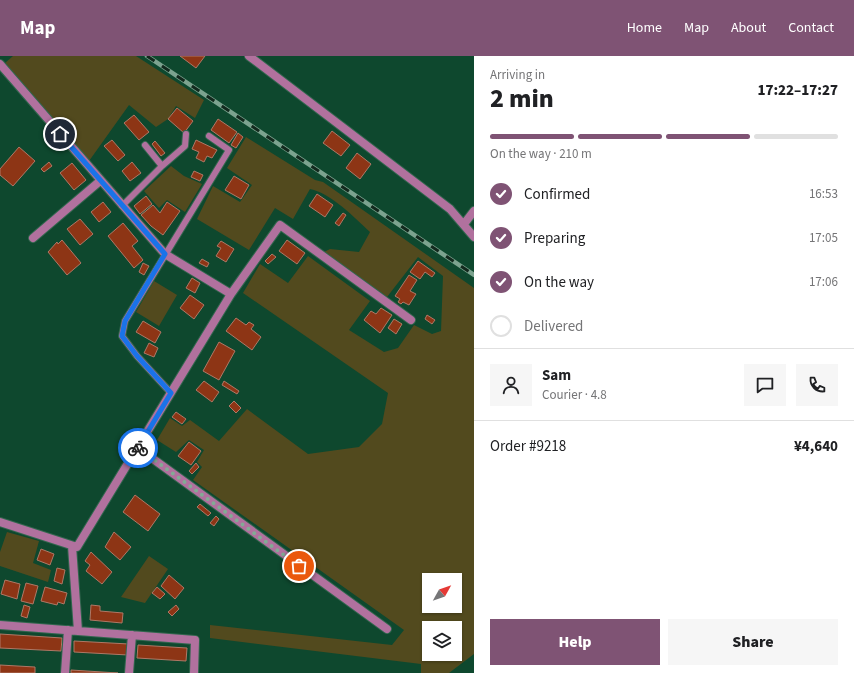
<!DOCTYPE html>
<meta charset="utf-8">
<style>
:root{--surface:#fff;--page:#f6f6f6;--text:#202124;--muted:#757577;--line:#e0e0e0;--accent:#7f5374}
body{margin:0;font-family:"Source Sans 3",sans-serif;background:var(--page);color:var(--text);height:100vh;display:flex;flex-direction:column;font-size:15px;white-space:nowrap}
*{box-sizing:border-box;margin:0}
p{font-size:13px;color:var(--muted)}
.icon{flex:none;width:22px;height:22px;fill:none;stroke:currentColor;stroke-width:2;stroke-linecap:round;stroke-linejoin:round}
.map{position:relative;flex:1;overflow:hidden}
.details{display:flex;flex-direction:column;background:var(--surface);width:380px}
.details>*{flex:none}
.needle{width:26px;rotate:50deg}
.buttons{position:absolute;left:422px;top:517px;display:grid;gap:8px}
.buttons a{display:grid;place-items:center;width:40px;height:40px;border-radius:0px;background:var(--surface);box-shadow:0 1px 3px #0004;font-size:20px}
.pin{position:absolute;display:grid;place-items:center;width:34px;height:34px;color:#fff;margin:-17px;border:2px solid #fff;border-radius:50%;box-shadow:0 1px 4px #0007}
.courier{position:absolute;display:grid;place-items:center;width:40px;height:40px;margin:-20px;border:3px solid #1a73e8;border-radius:50%;background:#fff;color:#222;box-shadow:0 1px 5px #0007}
.head em{font-style:normal;font-weight:800}
.head div{display:flex;flex-direction:column-reverse}
.head{display:flex;align-items:center;justify-content:space-between;height:68px;padding:0 16px}
h1{font-size:26px;font-weight:800;line-height:30px}
.bar{display:grid;grid-template-columns:repeat(4,1fr);gap:6px 4px;align-content:center;height:48px;padding:0 16px}
.bar i{height:5px;border-radius:3px;background:var(--line)}
.bar .selected{background:var(--accent)}
.bar p{grid-column:span 4}
.line{display:flex;align-items:center;gap:10px;padding:0 16px;border-top:1px solid var(--line)}
.line div{flex:1}
.round{display:grid;place-items:center;flex:none;width:42px;height:42px;border-radius:0px;background:var(--page)}
ol{padding:0 16px;list-style:none}
li{display:flex;align-items:center;gap:12px;height:44px}
li p{margin-inline-start:auto}
li .icon{padding:4px;border-radius:50%;background:var(--accent);color:#fff;stroke-width:4}
li:last-child{color:var(--muted)}
li i{width:22px;height:22px;border:2px solid var(--line);border-radius:50%}
.button{display:flex;gap:8px;margin-top:auto;padding:8px 16px}
.button a{flex:1;height:46px;border-radius:0px;background:var(--accent);color:#fff;font-size:16px;font-weight:800;line-height:46px;text-align:center}
.button a+a{background:var(--page);color:var(--text)}
header{display:flex;align-items:center;gap:24px;box-sizing:border-box;height:56px;padding:0 20px;background:var(--accent);color:#fff}
header strong{font-size:19px}
nav{display:flex;gap:22px;margin-inline-start:auto;font-size:14px}
main{display:flex;flex:1;min-height:0}
.map>svg:first-child{display:block}
.green{fill:#524a1e;fill-rule:evenodd}
.building{fill:#8d3515;stroke:#af7866}
.lines{fill:none;stroke-linecap:round;stroke-linejoin:round}
.service-casing{stroke:#32664e;stroke-width:8}
.minor-casing{stroke:#32664e;stroke-width:10}
.service{stroke:#b1719e;stroke-width:6}
.minor{stroke:#b1719e;stroke-width:8}
.rail-casing{stroke:#7ca38f;stroke-width:4.5}
.rail{stroke:#12291d;stroke-width:3;stroke-dasharray:9;stroke-linecap:butt}
.done{stroke:#83aa95;stroke-width:4;stroke-dasharray:0 7.2}
.route{stroke:#1a73e8;stroke-width:5}
</style>
<header>
<strong>Map</strong>
<nav><a>Home</a><a>Map</a><a>About</a><a>Contact</a></nav>
</header>
<main>
<div class="map">
<svg width="474" height="617" viewBox="0 0 474 617">
<rect width="100%" height="100%" fill="#0e482e"/>
<path class="green" d="M13,0H136L204,44L195,62L176,50L168,63L156,71L129,49L89,105L5,7Z
M246,81L315,124L323,126L474,232V598L449,617H421V608L210,582V569L392,589L404,574L193,424L202,411L197,406L204,394L189,384L176,396L157,384L170,362L182,370L190,364L219,385L247,353L308,398L359,391L382,368L388,337L243,237L260,208L288,227L308,200L370,245L349,274L384,296L398,292L414,269L432,278L441,275L443,220L418,201L387,241L324,196L330,193L359,196L370,176C355,162 331,137 310,133L293,163L275,152L249,194L197,163L213,130L240,146L252,129L227,112ZM429,524H455V550H429ZM429,572H455V598H429Z
M171,110L184,120L202,128L185,156L167,144L159,152L144,135Z
M154,225L177,239L159,270L136,256Z
M7,476L39,485L33,507L51,514L48,526L0,510V496Z
M149,500L168,513L145,547L121,541Z"/>
<path class="building" d="M180,0H205L196,12Z
M177,52L193,65L184,77L168,63Z
M134,59L149,76L139,84L124,67Z
M218,63L237,76L229,87L211,74Z
M332,75L350,89L341,100L323,87Z
M238,77L243,81L236,92L231,89Z
M112,84L125,99L118,105L104,90Z
M196,84L217,94L212,102L207,100L204,106L196,102L199,96L192,93Z
M155,85L165,97L161,100L152,88Z
M19,91L35,105L13,130L0,119V113Z
M357,97L371,108L360,123L346,112Z
M49,106L52,110L44,116L41,113Z
M132,106L141,117L130,125L122,115Z
M72,107L86,124L74,134L60,117Z
M194,115L203,119L200,125L191,121Z
M234,120L249,129L241,143L225,134Z
M317,138L333,149L325,161L309,150Z
M146,140L152,148L140,158L134,150Z
M103,146L111,156L99,166L91,156Z
M167,146L180,155L163,179L151,170L141,159L153,149L160,157Z
M343,157L346,159L339,170L335,167Z
M80,163L93,178L80,189L67,173Z
M123,167L138,185L132,190L143,204L134,212L108,180Z
M62,184L81,207L67,219L48,196L57,186L58,188Z
M287,184L305,197L297,208L279,195Z
M221,185L234,193L226,206L216,200L221,192L217,190Z
M272,198L276,201L268,208L265,205Z
M202,203L209,207L207,211L199,207Z
M418,205L435,217L432,221L425,216L420,223L410,216Z
M143,207L149,210L144,219L139,216Z
M409,219L417,224L410,235L416,238L409,249L403,246L401,248L398,246L400,243L395,240Z
M192,222L200,227L195,237L186,232Z
M190,239L204,249L194,263L180,252Z
M381,252L392,259L380,277L364,264L371,255L376,258Z
M427,259L435,264L432,268L425,263Z
M236,262L246,269L249,266L254,269L251,273L261,281L252,294L226,275Z
M394,263L402,268L396,278L388,272Z
M143,265L161,276L155,287L136,276Z
M219,286L235,295L219,324L203,315Z
M149,287L158,292L154,301L144,297Z
M204,325L219,336L212,346L196,334Z
M224,325L239,335L237,338L222,329Z
M234,345L241,352L236,357L229,350Z
M176,356L186,363L182,368L172,361Z
M189,386L201,395L191,409L178,400Z
M196,407L199,411L192,418L189,415Z
M135,439L160,458L148,475L123,456Z
M200,448L211,457L208,460L197,451Z
M216,460L219,463L214,470L210,467Z
M114,476L131,491L120,504L105,491Z
M41,493L54,498L50,509L37,504Z
M91,496L112,516L102,528L86,515L90,509L85,505Z
M57,512L65,514L62,528L54,525Z
M169,519L184,532L175,543L161,530Z
M5,524L20,528L17,543L1,538Z
M26,527L38,530L33,548L21,545Z
M45,531L67,537L64,548L58,546L57,549L41,545Z
M157,531L165,538L160,543L152,537Z
M24,549L30,551L27,562L21,560Z
M91,549L100,550V555L123,557L122,567L90,564Z
M176,549L179,553L172,560L168,556Z
M0,578L62,582L61,595L0,592Z
M74,585L129,588L128,599L74,596Z
M138,589L187,592L186,605L137,602Z
M0,609L35,611V617H0Z
M71,614L118,617H71Z"/>
<g class="lines">
<defs>
<path id="service" d="M145,89L162,110
M122,150L162,110L185,90L186,78
M171,337L137,300L122,280L125,265L229,94L209,80"/>
<path id="minor" d="M249,0L450,153L474,181
M0,8L165,198L231,238
M464,168L474,155
M33,182L100,125
M138,392L387,573
M0,466L77,491L231,238L280,169L411,264
M72,490L78,575
M0,569L195,584L194,617
M65,617L68,574
M129,617L132,579"/>
</defs>
<use href="#service" class="service-casing"/>
<use href="#minor" class="minor-casing"/>
<use href="#service" class="service"/>
<use href="#minor" class="minor"/>
<defs>
<path id="rail" d="M147,0L474,219"/>
</defs>
<use href="#rail" class="rail-casing"/>
<use href="#rail" class="rail"/>
</g>
<g class="lines">
<path class="done" d="M138,392L299,510"/>
<path class="route" d="M60,78L165,198L125,265L122,280L137,300L171,337L138,392"/>
</g>
</svg>
<div class="buttons">
<a><svg class="needle" viewBox="-14 -14 28 28"><path d="M0-13l5 13h-10z" fill="#e53935"/><path d="M0 13l5-13h-10z" fill="#757577"/></svg></a>
<a><svg class="icon" aria-label="layers" viewBox="0 0 24 24"><path d="M12 4l9 5-9 5-9-5zM3 14l9 5 9-5"/></svg></a>
</div>
<div class="pin" style="left:299px;top:510px;background:#ea580c"><svg class="icon" aria-label="bag" viewBox="0 0 24 24"><path d="M5 8h14l-1 12H6zM9 8a3 3 0 0 1 6 0"/></svg></div>
<div class="pin" style="left:60px;top:78px;background:#1f2937"><svg class="icon" aria-label="home" viewBox="0 0 24 24"><path d="M3 11l9-7 9 7M6 9v11h12V9"/></svg></div>
<div class="courier" style="left:138px;top:392px"><svg class="icon" aria-label="bike" viewBox="0 0 24 24"><circle cx="6" cy="16" r="4"/><circle cx="18" cy="16" r="4"/><path d="M6 16l4-8h5l3 8M10 8l3 8H6M13 5h3"/></svg></div>
</div>
<section class="details">
<div class="head"><div><h1>2 min</h1><p>Arriving in</p></div><em>17:22–17:27</em></div>
<div class="bar"><i class="selected"></i><i class="selected"></i><i class="selected"></i><i></i><p>On the way · 210 m</p></div>
<ol>
<li><svg class="icon" aria-label="check" viewBox="0 0 24 24"><path d="M5 12l5 5 9-10"/></svg>Confirmed<p>16:53</p></li>
<li><svg class="icon" aria-label="check" viewBox="0 0 24 24"><path d="M5 12l5 5 9-10"/></svg>Preparing<p>17:05</p></li>
<li><svg class="icon" aria-label="check" viewBox="0 0 24 24"><path d="M5 12l5 5 9-10"/></svg>On the way<p>17:06</p></li>
<li><i></i>Delivered</li>
</ol>
<div class="line" style="height:72px"><a class="round"><svg class="icon" aria-label="person" viewBox="0 0 24 24"><circle cx="12" cy="8" r="4"/><path d="M4 21q1-7 8-7t8 7"/></svg></a><div><b>Sam</b><p>Courier · 4.8</p></div><a class="round"><svg class="icon" aria-label="chat" viewBox="0 0 24 24"><path d="M4 5h16v11H9l-5 4z"/></svg></a><a class="round"><svg class="icon" aria-label="phone" viewBox="0 0 24 24"><path d="M5 4h4l2 5-3 2q2 4 5 5l2-3 5 2v4C11 20 4 13 5 4z"/></svg></a></div>
<div class="line" style="height:52px"><div>Order #9218</div><b>¥4,640</b></div>
<div class="button"><a>Help</a><a>Share</a></div>
</section>
</main>
